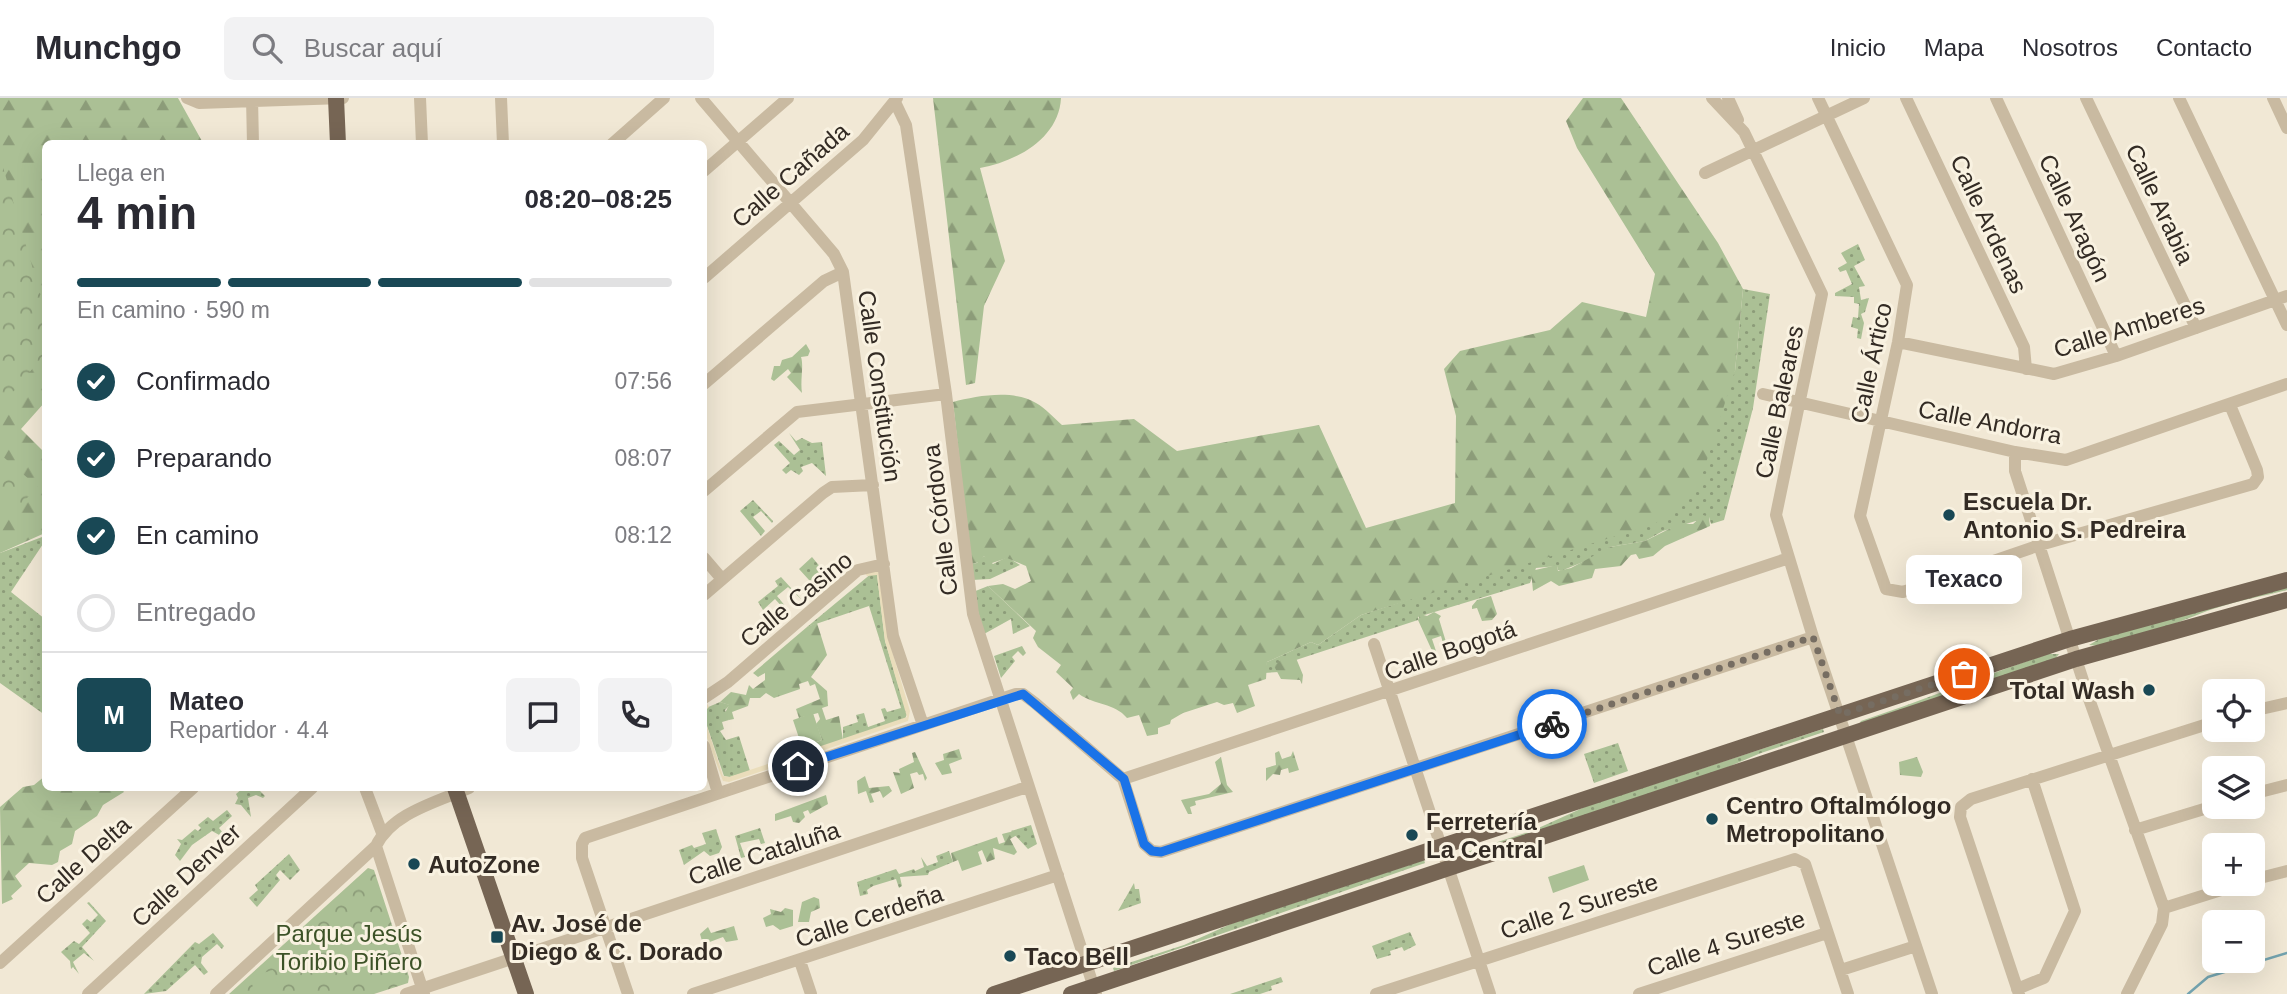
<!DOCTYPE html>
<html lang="es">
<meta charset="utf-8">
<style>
:root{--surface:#fff;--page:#f2f2f3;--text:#2b2b33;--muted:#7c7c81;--line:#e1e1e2;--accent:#194855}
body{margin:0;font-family:Helvetica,sans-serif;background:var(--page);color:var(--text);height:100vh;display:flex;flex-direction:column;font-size:26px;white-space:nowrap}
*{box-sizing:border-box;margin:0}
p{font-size:23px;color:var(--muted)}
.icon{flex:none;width:38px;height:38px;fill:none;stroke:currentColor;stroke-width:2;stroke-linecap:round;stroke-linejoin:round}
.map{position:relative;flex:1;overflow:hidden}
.drawer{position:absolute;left:42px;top:42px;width:665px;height:651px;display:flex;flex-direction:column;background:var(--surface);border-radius:10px;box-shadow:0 7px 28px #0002}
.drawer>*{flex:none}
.buttons{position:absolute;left:2202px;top:581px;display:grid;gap:14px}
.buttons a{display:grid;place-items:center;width:63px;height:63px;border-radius:10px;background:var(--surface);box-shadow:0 7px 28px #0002;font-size:35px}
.pin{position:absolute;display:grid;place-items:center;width:60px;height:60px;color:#fff;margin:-30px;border:4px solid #fff;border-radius:50%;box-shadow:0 2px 7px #0007}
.courier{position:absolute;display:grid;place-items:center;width:70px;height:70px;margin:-35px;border:5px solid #1a73e8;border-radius:50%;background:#fff;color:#222;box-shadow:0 2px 9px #0007}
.bubble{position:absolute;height:49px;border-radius:10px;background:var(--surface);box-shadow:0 7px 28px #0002;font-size:23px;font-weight:700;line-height:49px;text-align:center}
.headline em{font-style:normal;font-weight:700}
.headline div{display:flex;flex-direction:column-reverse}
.headline{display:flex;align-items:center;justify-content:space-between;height:119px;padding:0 35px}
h1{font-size:46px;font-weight:700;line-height:52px}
.bar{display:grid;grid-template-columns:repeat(4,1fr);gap:10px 7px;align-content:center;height:84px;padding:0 35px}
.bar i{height:9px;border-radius:5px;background:var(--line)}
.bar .on{background:var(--accent)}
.bar p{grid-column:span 4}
.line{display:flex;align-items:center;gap:18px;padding:0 35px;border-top:2px solid var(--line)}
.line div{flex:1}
.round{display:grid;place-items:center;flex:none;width:74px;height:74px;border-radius:10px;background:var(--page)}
ol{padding:0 35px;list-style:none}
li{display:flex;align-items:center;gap:21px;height:77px}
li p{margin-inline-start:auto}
li .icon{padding:7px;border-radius:50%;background:var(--accent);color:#fff;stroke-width:4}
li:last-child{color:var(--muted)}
li i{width:38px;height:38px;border:4px solid var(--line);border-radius:50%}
header{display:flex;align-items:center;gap:42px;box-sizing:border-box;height:98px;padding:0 35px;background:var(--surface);border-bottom:2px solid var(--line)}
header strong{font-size:33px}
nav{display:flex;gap:38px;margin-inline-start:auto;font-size:24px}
.search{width:490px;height:63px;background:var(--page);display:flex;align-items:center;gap:18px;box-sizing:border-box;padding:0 24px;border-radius:10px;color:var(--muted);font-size:26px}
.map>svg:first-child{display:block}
.grass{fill:url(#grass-dots)}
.forest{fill:url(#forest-firs)}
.park{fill:url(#park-crowns)}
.pitch{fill:#abc095}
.plaza{fill:#eaddbb}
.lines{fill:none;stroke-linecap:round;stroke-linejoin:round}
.stream{stroke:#73a3af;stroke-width:2.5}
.minor{stroke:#c9baa1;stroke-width:12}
.major{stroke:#766554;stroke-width:16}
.done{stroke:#766d62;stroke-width:7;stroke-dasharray:0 12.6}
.route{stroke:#1a73e8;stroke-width:9}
.poi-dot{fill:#194855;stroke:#f9f2e1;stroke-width:2.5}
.labels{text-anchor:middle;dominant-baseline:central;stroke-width:6;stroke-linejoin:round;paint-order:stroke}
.street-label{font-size:24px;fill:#332b24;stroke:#f9f2e1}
.poi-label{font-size:24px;font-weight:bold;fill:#332b24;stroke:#f9f2e1;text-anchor:start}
.park-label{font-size:24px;fill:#3c5227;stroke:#f9f2e1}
</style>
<header>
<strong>Munchgo</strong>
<div class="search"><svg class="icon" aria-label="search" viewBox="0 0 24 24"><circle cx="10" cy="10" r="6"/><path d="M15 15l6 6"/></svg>Buscar aquí</div>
<nav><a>Inicio</a><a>Mapa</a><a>Nosotros</a><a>Contacto</a></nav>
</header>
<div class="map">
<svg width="2287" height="896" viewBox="0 0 2287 896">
<defs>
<pattern id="grass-dots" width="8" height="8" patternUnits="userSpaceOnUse" patternTransform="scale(1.75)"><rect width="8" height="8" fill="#abc095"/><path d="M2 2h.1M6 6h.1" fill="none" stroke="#8c9c79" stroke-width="1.8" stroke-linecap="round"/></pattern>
<pattern id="forest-firs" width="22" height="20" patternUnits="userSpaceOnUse" patternTransform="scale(1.75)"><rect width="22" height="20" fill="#abc095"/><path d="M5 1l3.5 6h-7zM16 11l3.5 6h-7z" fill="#8c9c79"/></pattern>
<pattern id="park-crowns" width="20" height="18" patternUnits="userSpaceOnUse" patternTransform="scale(1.75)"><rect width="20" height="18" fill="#abc095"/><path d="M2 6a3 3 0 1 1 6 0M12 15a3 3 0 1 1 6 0" fill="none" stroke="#8c9c79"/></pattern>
</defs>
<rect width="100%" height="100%" fill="#f1e8d5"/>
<path class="grass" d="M1858,146L1865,162L1854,168L1865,188L1859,189L1861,202L1869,200L1865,214L1861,216L1864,225L1861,241L1857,240L1858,231L1851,229L1853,219L1858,220L1859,206L1854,205V199L1835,198V195L1852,186L1846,172L1840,174L1838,170L1847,165L1841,155Z
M1743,191L1770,196L1753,310L1724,422L1711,426L1709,419L1663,433L1645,443L1610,449L1600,457L1561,473L1558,472L1557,468L1536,470L1530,485L1418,519V522L1296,562L1278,571L1279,574L1264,575L1267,564L1311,544L1318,547L1361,517L1491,475L1735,273Z
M789,335L796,343L802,340L812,345L822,344L826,378L812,365L801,369L803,373L799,377L791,372L786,376L782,372L790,365L774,347L779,343L794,357L800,352Z
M753,402L773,423L772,425L761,413L753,419L765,433L761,438L740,413Z
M42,439L45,443L11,494L45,521V617L0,585V455Z
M984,458L993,466L1007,459L1020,467L990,481L972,482L970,466L977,465Z
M812,459L832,483L819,493L799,471Z
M872,475L877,477L885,543L907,616L905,621L843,642V629L858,624L856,617L864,615L868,629L885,623L881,611L885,610L887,614L901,610L869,508L807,529Z
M781,479L802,502L788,489L777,498L786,509L784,511L775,501L763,512L758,504L778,488L775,483Z
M988,488L1030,528L1013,536L1011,521L984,536L973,494Z
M2287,488V492C2263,498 2237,503 2213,511C2181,522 2121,551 2089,547L2106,537Z
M1022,548L1026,555L1023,558L1018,553L1012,559L1015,563L1001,580L994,558Z
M2048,556H2059L2055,561L1859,626L1861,623C1924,602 1985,577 2048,556Z
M720,604L730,607L725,612L729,622L722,624L724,631L720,633L726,642L739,638L750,673L730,679L724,678L704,619L706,610Z
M1823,631L1824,634L1761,655L1714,675L1468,757L1467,754L1534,732L1587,708Z
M1618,645L1628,673L1594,685L1584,656Z
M243,690H263L260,693L265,698L263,700L256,697L248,700L251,719L241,707L235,706L238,700L236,696Z
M227,712L232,718L219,730L223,735L221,738L212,733L192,747L180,763L175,757L181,746L177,741L182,742L195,731L198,733L201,730L198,727L208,719L213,723Z
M1031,727L1037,746L1028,751L1011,733Z
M760,730L765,745L761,746L759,741L740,745L745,759L741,760L735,738Z
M716,731L722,749L719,755L710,758L704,753L684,767L679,752L692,747L694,750L706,746L702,735Z
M949,753L953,764L929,774L928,777L900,779L902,788L899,790L896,781L873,788L867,792L868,796L860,798L857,784L896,771L899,776L914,771L915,773L924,769L921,759L927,768L938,764L936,758Z
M289,756L300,772L290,782L280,772L276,777L280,782L257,809L249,800L258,792L255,787Z
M1424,762L1425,765L1114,873L1113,870L1184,847L1233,825Z
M1134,785L1135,791H1139L1141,805L1118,813Z
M89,804L106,823L82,849L94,863L84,855L73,864L79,876L73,869L71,871L70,863L61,854L74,843L79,846L90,835L82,826L87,821L91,824L98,817L87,805Z
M1410,834L1416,847L1404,853L1402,849L1390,853L1391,857L1377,861L1372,848Z
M213,835L224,848L222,851L217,846L202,859L201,865L208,874L204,877L195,867L166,893L144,896L195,844L199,846Z
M1281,879L1283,884L1271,888L1272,892L1260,896H1230Z"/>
<path class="forest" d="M0,0H178L203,45L46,46L45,304L21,331L45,355V435L0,455Z
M933,0H1061C1059,41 1015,64 980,70L1005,163L984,208L975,285L966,287Z
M1583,0H1621L1718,145L1743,191L1735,273L1699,387L1655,426L1361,517L1318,547L1311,544L1267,564L1266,581L1248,587L1255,608L1237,615L1233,605L1224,607L1217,604L1183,615L1171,622L1170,626L1158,630V636L1147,638L1139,617L1127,620C1115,605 1094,607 1079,596L1073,602L1070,594L1073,590L1056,574L1061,567L1038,549L1033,540L1036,533L988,488L1003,486L1015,491L1031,483L1026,468L1007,460L989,466L984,458L980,464L971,466L953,304C977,298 1012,291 1036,305C1045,310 1054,320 1062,327L1134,321L1177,353L1319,327L1366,430L1455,405L1456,318L1444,271L1460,253L1550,232L1582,204L1646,219L1655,176L1577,50L1566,23Z
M806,246L810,253L808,258L801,259C804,268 800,282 802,295L787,279L791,275L788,271L774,283L771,281L774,268H780L782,262L792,259Z
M1703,417L1709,419L1710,428L1665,448L1653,458L1639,461L1636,456L1631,457L1621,468L1595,471L1592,480L1559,488L1551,483L1533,493L1531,473L1557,467L1558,473L1571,470L1610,449L1645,443L1679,426H1693Z
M1491,498L1497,516L1492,522L1482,523L1477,510L1472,511V508L1477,502Z
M1434,514L1441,518L1439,521L1446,544L1443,545L1441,538L1432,541L1437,556L1434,557L1418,522L1420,516L1427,518Z
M817,525L827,557L811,579L827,593L828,608L822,610L826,622L839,618L843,642L814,652V645L822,642L816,626L820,621L818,615L799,620L796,611L820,601L815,586L810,588L808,583L799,586L800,591L774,600L766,595L760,600H750L748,608L732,614L734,621L729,622L724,617L729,607L720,604L731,594L746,597L749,587L753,591L765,582V575L758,579L753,575L807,529Z
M1296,560L1303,577L1302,586L1300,582L1281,581L1274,568L1282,561Z
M959,651L962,661L949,666L952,675L942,677L935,665L944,662L943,656Z
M1279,653L1282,661L1291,658L1293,653L1299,672L1289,675L1288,670L1281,672L1280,677L1273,676L1266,683V670L1276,667L1275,655Z
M915,654L927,680L925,683L923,676L919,677L917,674L910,676L914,690L901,696L893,674L900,675L899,671L914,664L912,655Z
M1221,659L1227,687L1233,694L1195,703L1196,707L1190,709L1192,716H1188L1181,702L1209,696L1221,686L1215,664Z
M1917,659L1923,674L1921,679L1900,677L1899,664Z
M45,678L46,690H121L124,694L103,707L97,718L75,733L72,746L60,753L58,764L52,767L29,765L15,778L22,788L11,798L13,801L2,806L0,709L23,689L34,687Z
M865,678L869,690L889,688L892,693L883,700L880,693L871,696L874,704L870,705L866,693L858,696L857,683Z
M826,697L828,706L810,716L808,712L803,714L805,719L799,725L793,724L791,718L775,723V716Z
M1014,733L1017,737L1010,741L1017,754L1014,757L993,750L995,761L987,764L982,752L978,754L982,766L962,773L958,762L953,764L951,755L997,739L999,746L1005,744L1002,736Z
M814,799L819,801L820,810L811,814L809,824H798L802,804Z
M785,810L793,812V828L780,832L773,827L766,829L763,820L771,816L770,811L781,814Z
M734,828L738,842L726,844L723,839L707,845L702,843L700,836L708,829L711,835Z"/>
<path class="park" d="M0,59L45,212V256L0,309Z
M0,356L38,389L22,405L0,408Z
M368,770L374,772L409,879L408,885L374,896H229Z"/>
<path class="pitch" d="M813,615L822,642L802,649L793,622Z
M1584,767L1589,782L1553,795L1548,779Z
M273,872L281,896H255L250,879Z"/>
<path class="plaza" d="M878,471L889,543L910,613L908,623L775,669L729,684L723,683L704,632V606L706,604L709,609L704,614V619L723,678L729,679L907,619L885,543L877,477L867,478L863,473Z"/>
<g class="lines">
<path class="stream" d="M2188,896L2208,879L2287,855"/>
<path class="minor" d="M187,0L199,5L343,0
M252,0L253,46
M420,0L422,46
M501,0L503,46
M701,0L834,156L843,174L893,538L923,627
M1712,0L1744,34L1822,196L1776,417L1813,539L1932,896
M1728,0L1738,22
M1818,0L1907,187L1898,244L1860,418L1886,491L1903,494L2040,447L2253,386L2258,379L2257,372L2230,307
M1906,0L2024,249L2026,271
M1996,0L2116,258
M2086,0L2196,230
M2179,0L2287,227
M2273,0L2287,30
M895,4L906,27L946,296L973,516L1096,896
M612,46L664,0
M704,73L788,0
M1705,75L1864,0
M704,180L863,42L897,0
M1898,244L2054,276L2116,258L2287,198
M704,286L824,183L843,174
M1763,296L2015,354L2066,362L2287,286
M2015,354V373L2089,601L2164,810L2162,826L2127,896
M704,393L797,314L946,296
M704,460L722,481
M704,497L823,395L832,389L873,387
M1374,546L1490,896
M704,600L728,584L858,472L884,466
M2252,613L2287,605
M704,648L718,695
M1123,681L1789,460
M365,690L382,735
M2252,696L2287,687
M2135,732L2214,708
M376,748L424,896
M2252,782L2287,773
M2164,810L2240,786
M800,863L811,896
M0,865L193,690
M1841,872L1916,848
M2017,891L2044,880L2075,813L2032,681
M88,896L312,690
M216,896L376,748C392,715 437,704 469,690
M406,896L1027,689
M628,896L582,760V746L585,740L1016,596H1023L1035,605L1123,681L1144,746L1152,753L1161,754L1813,539
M693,896L1058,777
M1376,896L1795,761L1805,766L1848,896
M1639,896L1827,835
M2019,896L1960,719L1961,709L1971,701L2214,624"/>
<path class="major" d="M336,0L338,46
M455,690L526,896
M994,896L2070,541L2287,482
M1071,896L2076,561L2287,502"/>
</g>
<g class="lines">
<path class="done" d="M1552,626L1813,539L1840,617L1964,576"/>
<path class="route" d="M798,668L1023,596L1124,681L1144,746L1152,753L1161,754L1552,626"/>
</g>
<g class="poi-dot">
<circle cx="1949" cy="417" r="7"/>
<circle cx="2149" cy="592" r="7"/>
<circle cx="1712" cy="721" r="7"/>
<circle cx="1412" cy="737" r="7"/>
<circle cx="414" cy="766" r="7"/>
<rect x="490" y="832" width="14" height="14" rx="3.5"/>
<circle cx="1010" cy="858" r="7"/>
</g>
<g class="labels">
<g class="street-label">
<text transform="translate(790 77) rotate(-41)">Calle Cañada</text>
<text transform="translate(2160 106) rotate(65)">Calle Arabia</text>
<text transform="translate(2075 120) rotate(65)">Calle Aragón</text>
<text transform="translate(1989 126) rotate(65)">Calle Ardenas</text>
<text transform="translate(2129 229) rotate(-17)">Calle Amberes</text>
<text transform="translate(1871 265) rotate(-78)">Calle Ártico</text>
<text transform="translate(880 288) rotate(82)">Calle Constitución</text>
<text transform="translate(1779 304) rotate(-78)">Calle Baleares</text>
<text transform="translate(1990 324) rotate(11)">Calle Andorra</text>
<text transform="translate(940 422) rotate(-97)">Calle Córdova</text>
<text transform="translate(796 501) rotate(-39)">Calle Casino</text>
<text transform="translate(1450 552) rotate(-19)">Calle Bogotá</text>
<text transform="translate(764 755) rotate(-18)">Calle Cataluña</text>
<text transform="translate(83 762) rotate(-42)">Calle Delta</text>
<text transform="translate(186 777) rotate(-43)">Calle Denver</text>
<text transform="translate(1579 808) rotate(-18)">Calle 2 Sureste</text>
<text transform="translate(869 818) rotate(-18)">Calle Cerdeña</text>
<text transform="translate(1726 845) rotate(-18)">Calle 4 Sureste</text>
</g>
<g class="poi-label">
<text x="1963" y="403">Escuela Dr.<tspan x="1963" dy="28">Antonio S. Pedreira</tspan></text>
<text x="2135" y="592" text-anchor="end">Total Wash</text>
<text x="1726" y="707">Centro Oftalmólogo<tspan x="1726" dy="28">Metropolitano</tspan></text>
<text x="1426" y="723">Ferretería<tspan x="1426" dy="28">La Central</tspan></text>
<text x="428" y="766">AutoZone</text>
<text x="511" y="825">Av. José de<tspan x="511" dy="28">Diego &amp; C. Dorado</tspan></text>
<text x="1024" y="858">Taco Bell</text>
</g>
<g class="park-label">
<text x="349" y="835">Parque Jesús<tspan x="349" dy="28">Toribio Piñero</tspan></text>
</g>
</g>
</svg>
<div class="buttons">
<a><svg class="icon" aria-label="locate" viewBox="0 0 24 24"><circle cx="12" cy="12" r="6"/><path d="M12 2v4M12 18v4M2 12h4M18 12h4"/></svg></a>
<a><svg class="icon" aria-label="layers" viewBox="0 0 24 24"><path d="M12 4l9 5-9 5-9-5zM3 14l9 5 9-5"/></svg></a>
<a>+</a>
<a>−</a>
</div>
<div class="pin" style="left:1964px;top:576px;background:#ea580c"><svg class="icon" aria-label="bag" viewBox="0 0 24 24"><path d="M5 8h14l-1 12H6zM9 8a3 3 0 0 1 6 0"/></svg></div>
<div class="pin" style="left:798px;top:668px;background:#1f2937"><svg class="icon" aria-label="home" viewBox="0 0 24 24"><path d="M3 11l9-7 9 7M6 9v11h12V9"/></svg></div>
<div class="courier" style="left:1552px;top:626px"><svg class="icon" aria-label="bike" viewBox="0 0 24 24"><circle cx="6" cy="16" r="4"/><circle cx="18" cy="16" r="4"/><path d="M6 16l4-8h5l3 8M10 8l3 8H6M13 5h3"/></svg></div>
<div class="bubble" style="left:1906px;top:457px;width:116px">Texaco</div>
<section class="drawer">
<div class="headline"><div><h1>4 min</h1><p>Llega en</p></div><em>08:20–08:25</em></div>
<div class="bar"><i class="on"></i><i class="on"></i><i class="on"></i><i></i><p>En camino · 590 m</p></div>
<ol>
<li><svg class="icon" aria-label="check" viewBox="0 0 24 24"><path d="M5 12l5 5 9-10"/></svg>Confirmado<p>07:56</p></li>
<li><svg class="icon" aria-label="check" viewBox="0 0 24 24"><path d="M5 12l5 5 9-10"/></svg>Preparando<p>08:07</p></li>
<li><svg class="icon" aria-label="check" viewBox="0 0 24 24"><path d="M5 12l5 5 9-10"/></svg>En camino<p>08:12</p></li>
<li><i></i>Entregado</li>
</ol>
<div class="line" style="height:126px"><b class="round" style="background:var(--accent);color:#fff">M</b><div><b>Mateo</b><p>Repartidor · 4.4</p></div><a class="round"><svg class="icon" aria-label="chat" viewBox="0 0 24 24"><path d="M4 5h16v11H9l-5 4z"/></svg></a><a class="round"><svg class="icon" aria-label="phone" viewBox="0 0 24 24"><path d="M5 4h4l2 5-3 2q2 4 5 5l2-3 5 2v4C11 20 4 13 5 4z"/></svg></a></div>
</section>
</div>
